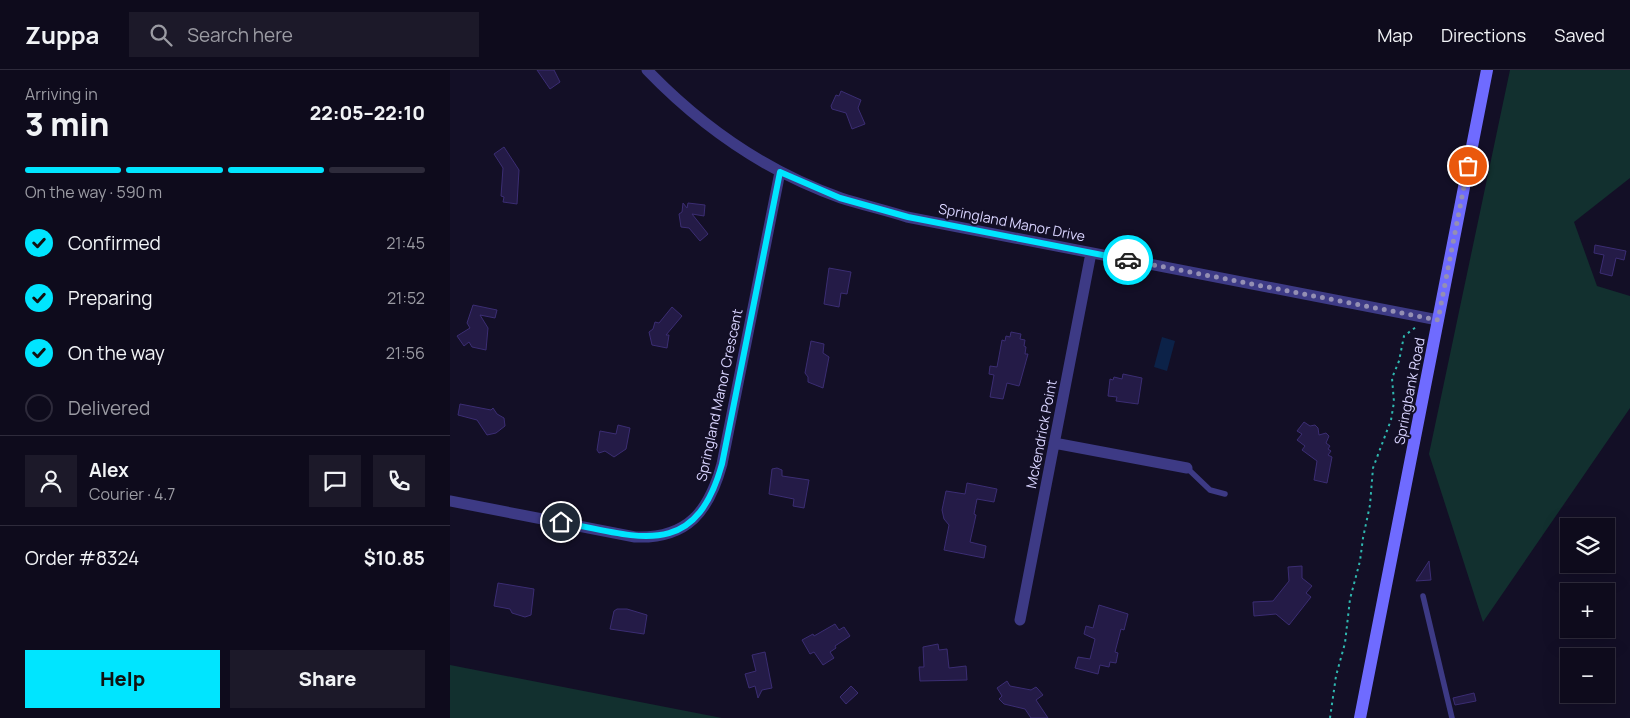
<!DOCTYPE html>
<meta charset="utf-8">
<style>
:root{--surface:#0e0b1c;--page:#1c1929;--text:#f1f3f6;--muted:#9b9ba3;--line:#2e2b3b;--accent:#00e5ff}
body{margin:0;font-family:Manrope,sans-serif;background:var(--page);color:var(--text);height:100vh;display:flex;flex-direction:column;font-size:19px;white-space:nowrap}
*{box-sizing:border-box;margin:0}
p{font-size:16px;color:var(--muted)}
.icon{flex:none;width:28px;height:28px;fill:none;stroke:currentColor;stroke-width:2;stroke-linecap:round;stroke-linejoin:round}
.map{position:relative;flex:1;overflow:hidden}
.sheet{display:flex;flex-direction:column;background:var(--surface);width:450px}
.sheet>*{flex:none}
.buttons{position:absolute;left:1110px;top:448px;display:grid;gap:10px}
.buttons a{display:grid;place-items:center;width:55px;height:55px;border-radius:0px;background:var(--surface);box-shadow:0 5px 20px #0002,0 0 0 1px var(--line);font-size:25px}
.pin{position:absolute;display:grid;place-items:center;width:42px;height:42px;color:#fff;margin:-21px;border:2px solid #fff;border-radius:50%;box-shadow:0 1px 5px #0007}
.courier{position:absolute;display:grid;place-items:center;width:50px;height:50px;margin:-25px;border:4px solid #00e5ff;border-radius:50%;background:#fff;color:#222;box-shadow:0 1px 6px #0007}
.head em{font-style:normal;font-weight:800}
.head div{display:flex;flex-direction:column-reverse}
.head{display:flex;align-items:center;justify-content:space-between;height:85px;padding:0 25px}
h1{font-size:32px;font-weight:800;line-height:38px}
.bar{display:grid;grid-template-columns:repeat(4,1fr);gap:8px 5px;align-content:center;height:60px;padding:0 25px}
.bar i{height:6px;border-radius:4px;background:var(--line)}
.bar .on{background:var(--accent)}
.bar p{grid-column:span 4}
.line{display:flex;align-items:center;gap:12px;padding:0 25px;border-top:1px solid var(--line)}
.line div{flex:1}
.round{display:grid;place-items:center;flex:none;width:52px;height:52px;border-radius:0px;background:var(--page)}
ol{padding:0 25px;list-style:none}
li{display:flex;align-items:center;gap:15px;height:55px}
li p{margin-inline-start:auto}
li .icon{padding:5px;border-radius:50%;background:var(--accent);color:#111;stroke-width:4}
li:last-child{color:var(--muted)}
li i{width:28px;height:28px;border:2px solid var(--line);border-radius:50%}
.cta{display:flex;gap:10px;margin-top:auto;padding:10px 25px}
.cta a{flex:1;height:58px;border-radius:0px;background:var(--accent);color:#111;font-size:20px;font-weight:800;line-height:58px;text-align:center}
.cta a+a{background:var(--page);color:var(--text)}
header{display:flex;align-items:center;gap:30px;box-sizing:border-box;height:70px;padding:0 25px;background:var(--surface);border-bottom:1px solid var(--line)}
header strong{font-size:24px}
nav{display:flex;gap:28px;margin-inline-start:auto;font-size:18px}
.search{width:350px;height:45px;background:var(--page);display:flex;align-items:center;gap:12px;box-sizing:border-box;padding:0 18px;border-radius:0px;color:var(--muted);font-size:19px}
main{display:flex;flex:1;min-height:0}
.map>svg:first-child{display:block}
.green{fill:#12302f}
.water{fill:#0c2248}
.building{fill:#241b47;stroke:#3b2d73}
.lines{fill:none;stroke-linecap:round;stroke-linejoin:round}
.path{stroke:#2fb8b0;stroke-width:2;stroke-dasharray:2.5 4;stroke-linecap:butt}
.lane{stroke:#3d3a85;stroke-width:5.5}
.street{stroke:#3d3a85;stroke-width:11}
.secondary{stroke:#6f6bff;stroke-width:12}
.done{stroke:#948fb3;stroke-width:5;stroke-dasharray:0 9}
.route{stroke:#00e5ff;stroke-width:6}
.labels{text-anchor:middle;dominant-baseline:central;stroke-width:4;stroke-linejoin:round;paint-order:stroke}
.street-label{font-size:14px;fill:#d9d4ff;stroke:#130f26}
</style>
<header>
<strong>Zuppa</strong>
<div class="search"><svg class="icon" aria-label="search" viewBox="0 0 24 24"><circle cx="10" cy="10" r="6"/><path d="M15 15l6 6"/></svg>Search here</div>
<nav><a>Map</a><a>Directions</a><a>Saved</a></nav>
</header>
<main>
<section class="sheet">
<div class="head"><div><h1>3 min</h1><p>Arriving in</p></div><em>22:05–22:10</em></div>
<div class="bar"><i class="on"></i><i class="on"></i><i class="on"></i><i></i><p>On the way · 590 m</p></div>
<ol>
<li><svg class="icon" aria-label="check" viewBox="0 0 24 24"><path d="M5 12l5 5 9-10"/></svg>Confirmed<p>21:45</p></li>
<li><svg class="icon" aria-label="check" viewBox="0 0 24 24"><path d="M5 12l5 5 9-10"/></svg>Preparing<p>21:52</p></li>
<li><svg class="icon" aria-label="check" viewBox="0 0 24 24"><path d="M5 12l5 5 9-10"/></svg>On the way<p>21:56</p></li>
<li><i></i>Delivered</li>
</ol>
<div class="line" style="height:90px"><a class="round"><svg class="icon" aria-label="person" viewBox="0 0 24 24"><circle cx="12" cy="8" r="4"/><path d="M4 21q1-7 8-7t8 7"/></svg></a><div><b>Alex</b><p>Courier · 4.7</p></div><a class="round"><svg class="icon" aria-label="chat" viewBox="0 0 24 24"><path d="M4 5h16v11H9l-5 4z"/></svg></a><a class="round"><svg class="icon" aria-label="phone" viewBox="0 0 24 24"><path d="M5 4h4l2 5-3 2q2 4 5 5l2-3 5 2v4C11 20 4 13 5 4z"/></svg></a></div>
<div class="line" style="height:65px"><div>Order #8324</div><b>$10.85</b></div>
<div class="cta"><a>Help</a><a>Share</a></div>
</section>
<div class="map">
<svg width="1180" height="648" viewBox="0 0 1180 648">
<rect width="100%" height="100%" fill="#130f26"/>
<path class="green" d="M1060,0H1180V108L1124,152L1147,216L1180,226V338L1033,552L979,384Z
M0,595L272,648H0Z"/>
<path class="water" d="M712,267L725,271L717,301L704,297Z"/>
<path class="building" d="M87,0H104L110,12L100,19Z
M391,21L411,30L408,38L415,54L402,59L396,43L382,39L381,36L386,25L389,26Z
M54,77L69,100L67,134L53,132L54,127L51,126L53,98L44,84Z
M233,133L237,138L238,133L255,135L254,146L242,144L258,164L250,171L239,158L231,157L229,144L232,142Z
M1145,175L1176,181L1174,190L1166,188L1162,206L1150,203L1154,185L1144,183Z
M379,198L401,202L397,224L391,223L389,237L374,234Z
M23,235L47,240L45,248L30,245L38,258L36,280L22,277L19,272L14,276L7,266L20,258L17,253Z
M222,237L232,246L216,265H219L217,278L202,275L199,262L203,259L205,252L209,253Z
M561,262L571,264L570,269L575,270L574,276L576,277L575,284H578L570,313L569,316L557,313L553,329L540,327L544,305L539,304L540,296L547,297L552,270L555,271L556,266L560,267Z
M361,271L374,274L373,283L379,287L373,318L358,312V307L355,303Z
M673,304L692,308L688,334L666,331L667,327L658,326L660,309L663,310L664,307L672,309Z
M10,334L41,340L43,338L47,344L54,348L55,356L46,363L37,365L27,350L8,345Z
M854,352L860,356L865,355L868,358L869,365L876,363L879,366L876,373L880,376L878,379L881,381L878,385L882,387L877,413L864,410L867,391L852,380L855,376L847,370L852,364L847,361Z
M168,355L180,358L176,379L164,387L155,381L149,383L147,380L150,361L166,364Z
M327,398L332,400V406L359,410L354,438L343,436L344,429L319,424L322,399Z
M517,413L547,419L544,432L527,429L524,444L526,445L520,472L536,476L534,488L494,480L499,455L494,449L492,440L496,421L515,424Z
M979,491L981,510L966,511Z
M852,496V508L862,516L856,523L861,527L839,555L826,544L804,546L803,532L823,531L839,511L838,497Z
M48,513L84,519L81,545L75,547L62,543L60,539L44,536Z
M649,535L678,544L674,560L671,559L665,582L668,583L666,593L660,592L659,597L650,595L648,604L625,598L628,587L640,589L645,569L634,564L636,556L643,558Z
M167,539H177L197,545L194,564L160,559L164,541Z
M385,554L389,560L394,557L400,566L385,576L386,578L380,582L384,588L373,595L364,582L360,584L352,570L363,564L364,566Z
M488,574L489,580L497,579L499,598L516,596L517,610L470,611L469,597H474L473,577Z
M315,582L322,618L312,620L308,628L305,616L299,618L295,604L306,601L302,585Z
M557,611L560,616L581,620L586,617L588,619L593,625L586,630L598,648H581L575,639L554,634L549,629L552,626L547,618Z
M401,616L408,623L396,634L390,627Z
M1024,623L1026,631L1005,635L1003,628Z"/>
<g class="lines">
<path class="path" d="M880,648L886,606L895,573L900,529L910,491L913,468L920,435L923,398L941,350L944,332L942,308L949,291L954,266L966,257"/>
<path class="lane" d="M737,398L760,420L775,424
M973,526L1002,648"/>
<path class="street" d="M197,0C251,56 317,102 391,128C413,135 435,140 457,147L988,250
M604,373L737,398
M0,431L185,467C238,469 259,441 272,394L330,102
M570,550L641,183"/>
<path class="secondary" d="M910,648L1037,0"/>
</g>
<g class="lines">
<path class="done" d="M678,190L988,250L1018,96"/>
<path class="route" d="M111,452C189,467 245,491 272,394L330,102L390,128L458,147L678,190"/>
</g>
<g class="labels">
<g class="street-label">
<text transform="translate(562 152) rotate(11)">Springland Manor Drive</text>
<text transform="translate(959 321) rotate(-79)">Springbank Road</text>
<text transform="translate(269 325) rotate(-78)">Springland Manor Crescent</text>
<text transform="translate(591 364) rotate(-79)">Mckendrick Point</text>
</g>
</g>
</svg>
<div class="buttons">
<a><svg class="icon" aria-label="layers" viewBox="0 0 24 24"><path d="M12 4l9 5-9 5-9-5zM3 14l9 5 9-5"/></svg></a>
<a>+</a>
<a>−</a>
</div>
<div class="pin" style="left:1018px;top:96px;background:#ea580c"><svg class="icon" aria-label="bag" viewBox="0 0 24 24"><path d="M5 8h14l-1 12H6zM9 8a3 3 0 0 1 6 0"/></svg></div>
<div class="pin" style="left:111px;top:452px;background:#1f2937"><svg class="icon" aria-label="home" viewBox="0 0 24 24"><path d="M3 11l9-7 9 7M6 9v11h12V9"/></svg></div>
<div class="courier" style="left:678px;top:190px"><svg class="icon" aria-label="car" viewBox="0 0 24 24"><path d="M5 17H2v-5l4-1 3-4h7l3 4 3 1v5h-3M9 17h6M6 11h13"/><circle cx="7" cy="17" r="2"/><circle cx="17" cy="17" r="2"/></svg></div>
</div>
</main>
